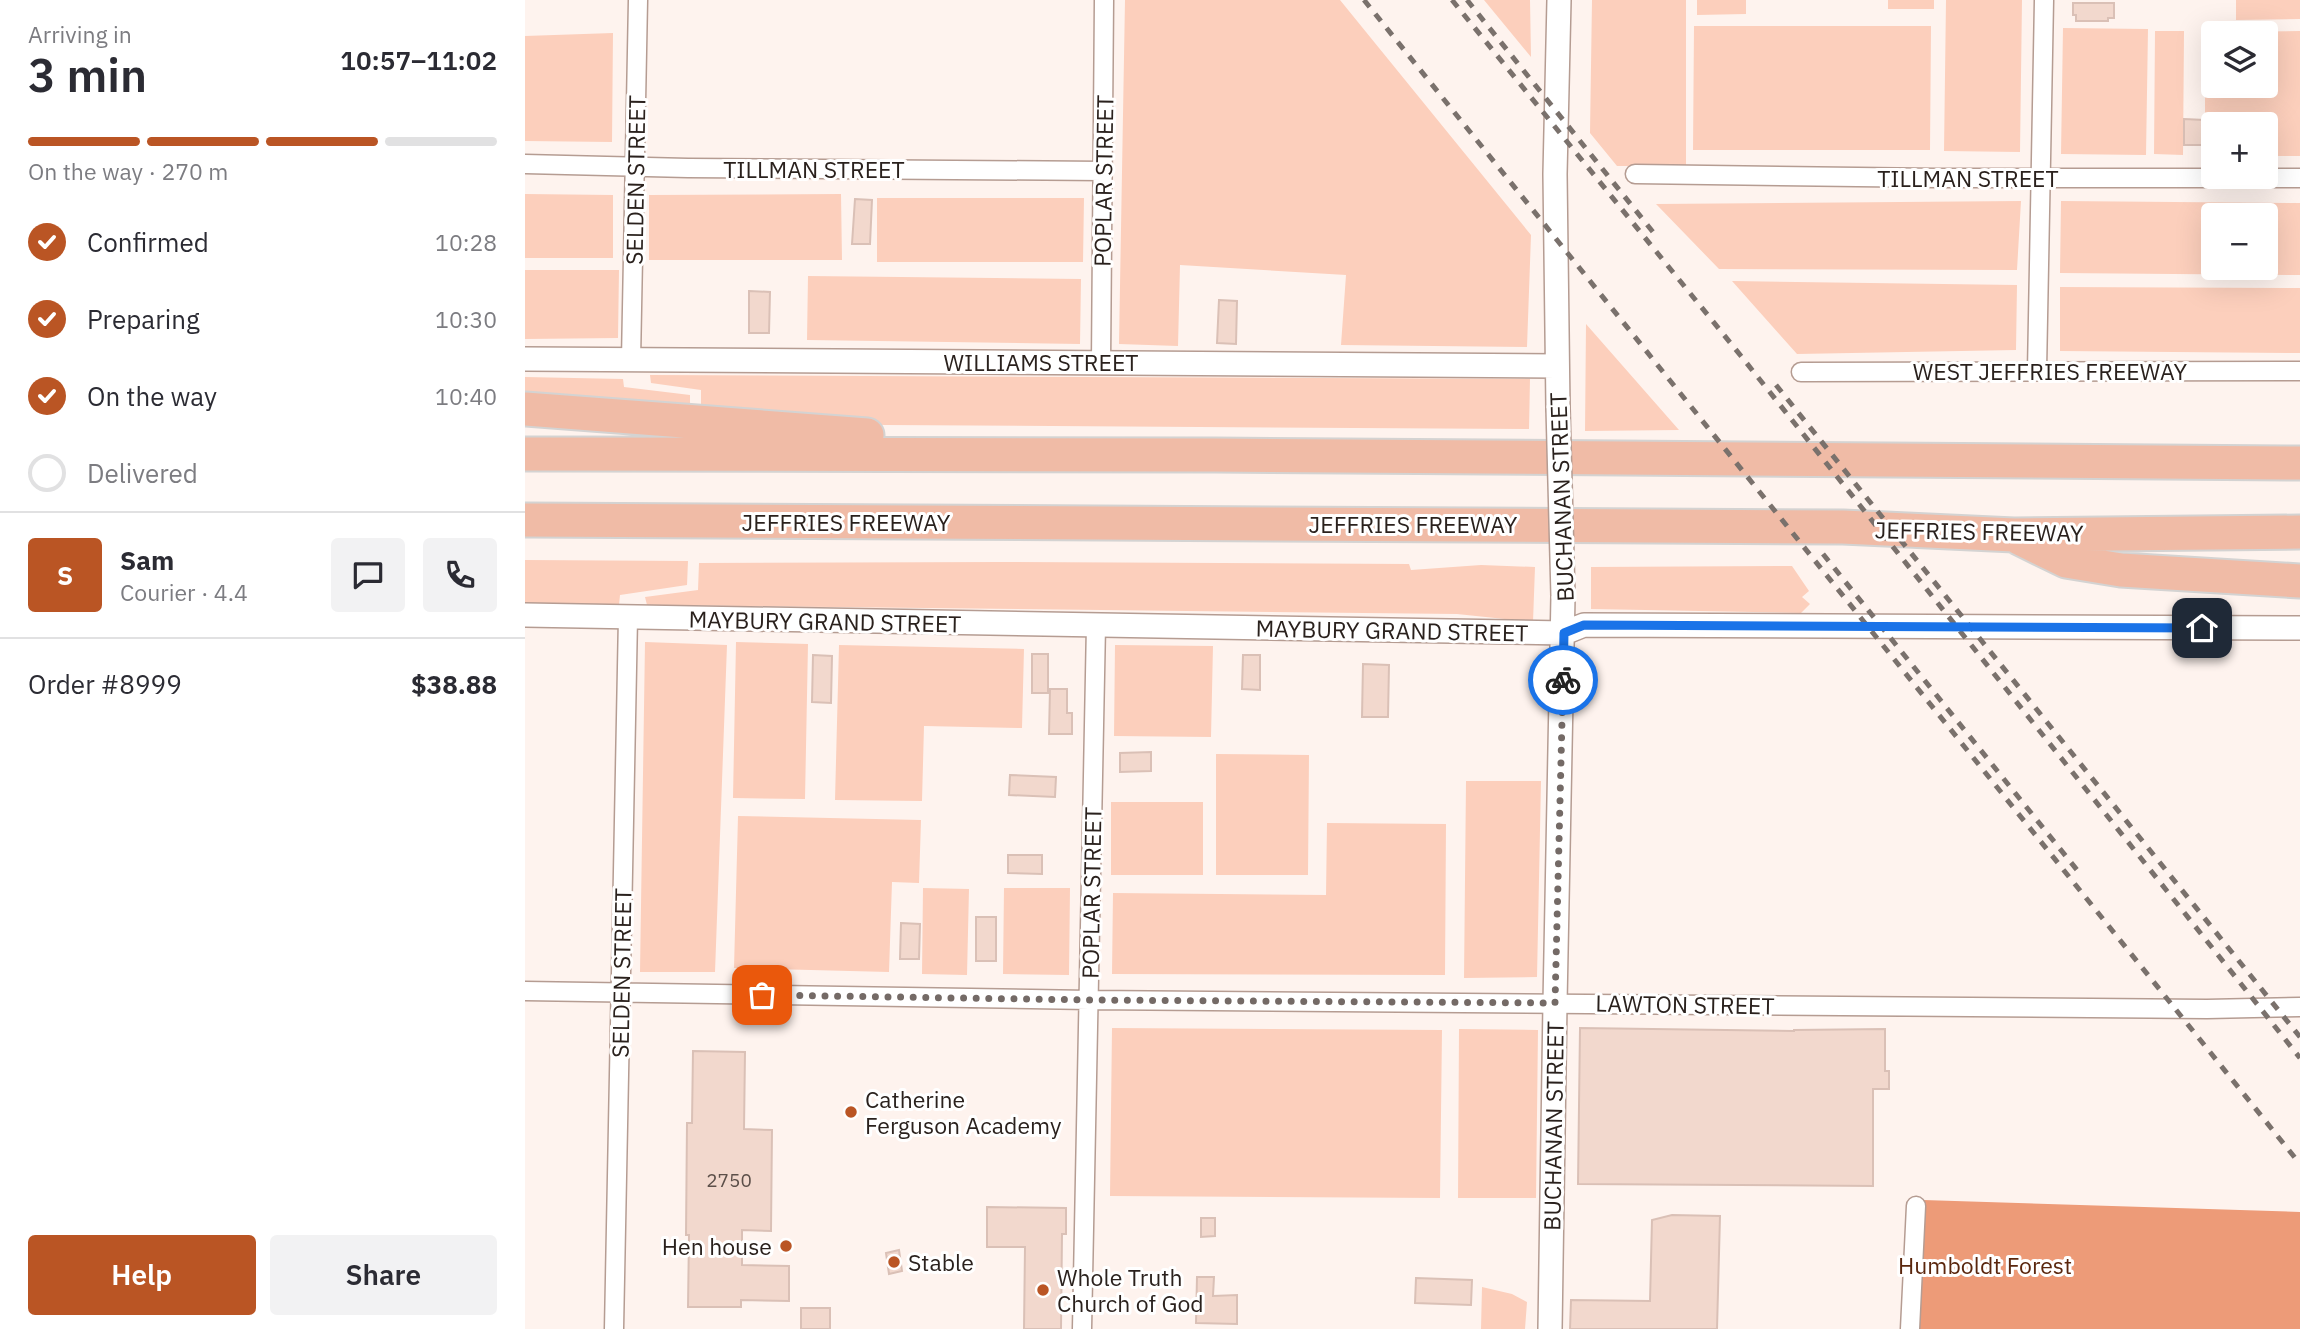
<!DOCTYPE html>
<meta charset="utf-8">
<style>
:root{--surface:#fff;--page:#f2f2f3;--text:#2b2b33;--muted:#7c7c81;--line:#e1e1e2;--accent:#ba5524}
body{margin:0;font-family:"IBM Plex Sans",sans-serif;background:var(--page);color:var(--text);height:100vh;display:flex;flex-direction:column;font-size:26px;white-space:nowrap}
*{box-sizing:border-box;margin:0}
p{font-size:23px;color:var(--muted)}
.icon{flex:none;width:38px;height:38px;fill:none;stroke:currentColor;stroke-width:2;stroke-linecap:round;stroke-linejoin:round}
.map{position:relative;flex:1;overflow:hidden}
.details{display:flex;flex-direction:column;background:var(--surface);width:525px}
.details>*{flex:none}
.buttons{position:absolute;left:1676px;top:21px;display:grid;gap:14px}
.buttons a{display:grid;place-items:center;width:77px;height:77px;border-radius:7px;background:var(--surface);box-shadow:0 7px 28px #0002;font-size:35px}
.pin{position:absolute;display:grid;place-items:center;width:60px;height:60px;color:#fff;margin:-30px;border-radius:14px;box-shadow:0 4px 10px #0006}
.courier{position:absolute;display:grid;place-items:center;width:70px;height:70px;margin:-35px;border:5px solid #1a73e8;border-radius:50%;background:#fff;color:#222;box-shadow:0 2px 9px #0007}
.overview em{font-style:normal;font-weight:600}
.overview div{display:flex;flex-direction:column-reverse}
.overview{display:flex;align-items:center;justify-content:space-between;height:119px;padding:0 28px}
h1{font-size:46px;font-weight:600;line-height:52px}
.bar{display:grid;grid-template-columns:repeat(4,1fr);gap:10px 7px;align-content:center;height:84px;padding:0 28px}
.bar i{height:9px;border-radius:5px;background:var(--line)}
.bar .selected{background:var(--accent)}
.bar p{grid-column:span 4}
.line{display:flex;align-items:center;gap:18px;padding:0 28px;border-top:2px solid var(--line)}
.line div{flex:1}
.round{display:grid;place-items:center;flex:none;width:74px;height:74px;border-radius:7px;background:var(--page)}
ol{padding:0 28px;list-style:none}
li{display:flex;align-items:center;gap:21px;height:77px}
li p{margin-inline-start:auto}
li .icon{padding:7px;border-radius:50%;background:var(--accent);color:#fff;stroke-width:4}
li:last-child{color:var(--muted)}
li i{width:38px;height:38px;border:4px solid var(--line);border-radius:50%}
.primary-button{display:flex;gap:14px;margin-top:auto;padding:14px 28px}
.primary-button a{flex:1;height:80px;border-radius:7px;background:var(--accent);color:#fff;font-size:28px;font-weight:600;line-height:80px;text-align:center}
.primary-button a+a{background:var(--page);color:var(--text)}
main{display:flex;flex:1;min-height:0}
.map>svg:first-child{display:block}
.green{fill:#fccfbc;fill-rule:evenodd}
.forest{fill:#ed9b78}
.building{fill:#f2d8cd;stroke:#dac0b6;stroke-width:2}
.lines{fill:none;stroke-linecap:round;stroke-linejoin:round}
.minor-casing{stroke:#b59c92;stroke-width:21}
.tertiary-casing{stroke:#b59c92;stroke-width:26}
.motorway-casing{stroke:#d4d3d2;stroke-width:37}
.minor{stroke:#fff;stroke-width:18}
.tertiary{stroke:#fff;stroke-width:23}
.motorway{stroke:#f0bba6;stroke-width:33}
.rail{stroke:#7a716c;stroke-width:5;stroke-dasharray:9 9;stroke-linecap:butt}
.tertiary-bridge-casing{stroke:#b59c92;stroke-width:26;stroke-linecap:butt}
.tertiary-bridge{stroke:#fff;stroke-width:23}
.done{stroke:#746a66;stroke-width:7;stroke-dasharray:0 12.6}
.route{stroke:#1a73e8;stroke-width:9}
.poi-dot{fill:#ba5524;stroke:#fff;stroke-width:2.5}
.labels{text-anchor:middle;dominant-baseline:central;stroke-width:6;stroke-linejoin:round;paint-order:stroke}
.number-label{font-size:19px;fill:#5c4f49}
.street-label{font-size:23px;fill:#2a211d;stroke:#fff}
.poi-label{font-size:23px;fill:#2a211d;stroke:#fff;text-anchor:start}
.park-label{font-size:23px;fill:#5a260d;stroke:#fff}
</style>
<main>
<section class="details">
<div class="overview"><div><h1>3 min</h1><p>Arriving in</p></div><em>10:57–11:02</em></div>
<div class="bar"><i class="selected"></i><i class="selected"></i><i class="selected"></i><i></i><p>On the way · 270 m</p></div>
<ol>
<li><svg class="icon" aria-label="check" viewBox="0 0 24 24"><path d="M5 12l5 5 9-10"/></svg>Confirmed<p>10:28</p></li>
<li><svg class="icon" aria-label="check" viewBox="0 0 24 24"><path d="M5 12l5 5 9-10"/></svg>Preparing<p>10:30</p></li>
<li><svg class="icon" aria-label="check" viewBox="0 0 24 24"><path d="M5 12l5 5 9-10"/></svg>On the way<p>10:40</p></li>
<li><i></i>Delivered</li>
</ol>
<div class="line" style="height:126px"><b class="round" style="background:var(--accent);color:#fff">S</b><div><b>Sam</b><p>Courier · 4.4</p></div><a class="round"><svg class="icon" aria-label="chat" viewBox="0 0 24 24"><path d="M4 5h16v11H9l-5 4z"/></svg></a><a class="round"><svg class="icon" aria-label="phone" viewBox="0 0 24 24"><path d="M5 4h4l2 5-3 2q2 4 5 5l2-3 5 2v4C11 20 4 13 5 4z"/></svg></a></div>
<div class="line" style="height:91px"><div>Order #8999</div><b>$38.88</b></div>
<div class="primary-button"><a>Help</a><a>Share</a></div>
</section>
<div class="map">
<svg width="1775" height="1329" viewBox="0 0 1775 1329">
<rect width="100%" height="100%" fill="#fef3ee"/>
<path class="green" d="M600,0H815L1006,235L1002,347L816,345L821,275L655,265L653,346L594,344Z
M959,0H1005L1006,57Z
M1067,0H1161V166H1092L1065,133Z
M1172,0H1221V14L1172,15Z
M1363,0H1409V9H1363Z
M1421,0H1497L1495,152L1419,151Z
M1711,0H1775V19L1711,20Z
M1169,26H1406L1405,150H1168Z
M1538,28L1623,29L1621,155L1536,154Z
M1630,31H1659L1658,155L1629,154Z
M1775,31V156H1741V124H1689V156H1680V32ZM1689,33H1741V86H1689Z
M88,33L87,142L0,141V36Z
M0,194L88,195V258H0Z
M316,194L317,260H124V195Z
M352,198H559L558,262H352Z
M1496,201L1492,270L1194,269L1131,204Z
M1536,201L1775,203V275L1535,273ZM1741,215V268H1689V215Z
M0,270H94L93,338L0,339Z
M283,276L556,279L555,344L282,340Z
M1207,281L1492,285L1491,350L1272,354Z
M1535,287L1775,288V353L1535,351Z
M1061,324L1154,430L1060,431Z
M125,375L1005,379L1004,429L360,425L256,422L176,416V390L126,383Z
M0,377L98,379L99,387L165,395V415L0,402Z
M0,560L163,561L162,585L95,595L94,605L0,604Z
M476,562L884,564L886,570L956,565L1010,567L1008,622L932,614L122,605L120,597L173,590L174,563Z
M1267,566L1284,591L1277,597L1285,604L1276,613L1066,609V567Z
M120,642L202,645L190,972H115Z
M211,642L283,644L280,799L208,798Z
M314,645L499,649L497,728L399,726L397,801L310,800Z
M590,645L688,646L686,737L589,736Z
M691,754L784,755L783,875H691Z
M941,781H1016L1012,977L939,978Z
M586,802H678V875H586Z
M213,816L396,820L394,883L367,882L364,972L209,968Z
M802,823L921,824L920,975L587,974L588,893L801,895Z
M398,888L444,889L442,975L397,974Z
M479,888H545L544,975L478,974Z
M587,1028L917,1030L915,1198L585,1196Z
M934,1029L1013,1030L1011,1198H933Z
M957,1287L987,1294L1002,1302L1000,1329H956Z"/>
<path class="forest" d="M1398,1200L1775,1212V1329H1394Z"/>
<path class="building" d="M1548,3H1589V18H1583V21H1551V15H1548Z
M1659,119L1679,120V145H1659Z
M330,199L347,200L345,244H327Z
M224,291L245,292L244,333H224Z
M694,300L712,301L711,344L692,343Z
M507,654H523V693H507Z
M288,655L307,656L306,703L287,702Z
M718,655H735V690L717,689Z
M838,664L864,665L863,717H837Z
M525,689H542V713H547V734H524Z
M626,752V771L595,772V753Z
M485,775L531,777L530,797L484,795Z
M483,855H517V874L483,873Z
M451,917H471V961H451Z
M376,923L395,924L394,959H375Z
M1055,1028L1269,1031V1030L1360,1029V1071H1364V1089H1348V1186L1053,1184Z
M168,1051L220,1052L219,1129L247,1130L246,1231L217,1230V1265L264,1266V1301L216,1300V1307H163L164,1235H161L162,1123H167Z
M462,1207L541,1208V1234H537L536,1329H499L500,1247H462Z
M1147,1215L1195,1216L1192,1329H1045L1046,1300L1125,1301L1127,1220Z
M676,1218H690V1236L676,1237Z
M374,1250L377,1271L364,1274L361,1253Z
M672,1277H689L688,1296L712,1295V1324L671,1323Z
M891,1278L947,1280L946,1305L890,1303Z
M276,1308H305V1329H276Z"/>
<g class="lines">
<defs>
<path id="minor" d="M0,164L163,168L578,171
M1110,174L1412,178H1775
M106,360L113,0
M576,363L579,0
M1512,371L1519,0
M1276,372L1775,371
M0,991L564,1000L1682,1009L1775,1007
M89,1329L103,617
M557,1329L571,625
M1385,1329L1391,1206"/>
<path id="tertiary" d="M0,359L1032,366
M1033,408L1030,174L1034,0
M0,615L1039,633L1059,625L1775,628
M1025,1329L1030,1003L1038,596"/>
<path id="motorway" d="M0,409L342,435
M0,454L690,455L1775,463
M0,520L1318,527L1489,535L1775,532
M1494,538L1541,561L1596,570L1775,581"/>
</defs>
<use href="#minor" class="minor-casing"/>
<use href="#tertiary" class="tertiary-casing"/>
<use href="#motorway" class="motorway-casing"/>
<use href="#minor" class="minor"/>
<use href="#tertiary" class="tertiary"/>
<use href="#motorway" class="motorway"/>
<path class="rail" d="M839,0L1775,1164
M927,0L1216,356L1775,1058
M942,0L1132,237
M1251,385L1775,1037
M1298,554L1552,870"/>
<defs>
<path id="tertiary-bridge" d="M1033,408L1038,596"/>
</defs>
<use href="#tertiary-bridge" class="tertiary-bridge-casing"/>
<use href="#tertiary-bridge" class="tertiary-bridge"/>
</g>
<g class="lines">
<path class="done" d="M237,995L564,1000L1030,1003L1038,680"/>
<path class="route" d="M1038,680L1039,633L1059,625L1677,628"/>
</g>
<g class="poi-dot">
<circle cx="326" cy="1112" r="7"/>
<circle cx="261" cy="1246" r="7"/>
<circle cx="369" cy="1262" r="7"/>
<circle cx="518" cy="1290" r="7"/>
</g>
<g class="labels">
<g class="number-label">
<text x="204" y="1180">2750</text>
</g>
<g class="street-label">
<text x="289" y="169">TILLMAN STREET</text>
<text x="1443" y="178">TILLMAN STREET</text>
<text transform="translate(110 180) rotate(-89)">SELDEN STREET</text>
<text transform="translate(578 181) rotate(-89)">POPLAR STREET</text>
<text x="516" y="362">WILLIAMS STREET</text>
<text x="1525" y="371">WEST JEFFRIES FREEWAY</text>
<text transform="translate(1036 497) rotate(-92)">BUCHANAN STREET</text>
<text x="321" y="522">JEFFRIES FREEWAY</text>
<text x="888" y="524">JEFFRIES FREEWAY</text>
<text transform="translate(1454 531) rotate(1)">JEFFRIES FREEWAY</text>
<text transform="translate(300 621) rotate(1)">MAYBURY GRAND STREET</text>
<text transform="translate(867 630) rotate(1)">MAYBURY GRAND STREET</text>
<text transform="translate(566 893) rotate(-89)">POPLAR STREET</text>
<text transform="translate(96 973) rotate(-89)">SELDEN STREET</text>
<text transform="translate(1160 1004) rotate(1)">LAWTON STREET</text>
<text transform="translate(1028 1126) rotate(-89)">BUCHANAN STREET</text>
</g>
<g class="poi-label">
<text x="340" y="1099">Catherine<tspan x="340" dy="26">Ferguson Academy</tspan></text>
<text x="247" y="1246" text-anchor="end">Hen house</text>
<text x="383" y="1262">Stable</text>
<text x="532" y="1277">Whole Truth<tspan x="532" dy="26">Church of God</tspan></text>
</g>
<g class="park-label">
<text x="1460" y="1265">Humboldt Forest</text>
</g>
</g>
</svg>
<div class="buttons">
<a><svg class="icon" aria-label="layers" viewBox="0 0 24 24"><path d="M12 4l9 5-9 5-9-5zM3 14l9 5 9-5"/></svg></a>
<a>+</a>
<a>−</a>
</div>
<div class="pin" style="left:237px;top:995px;background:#ea580c"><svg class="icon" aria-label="bag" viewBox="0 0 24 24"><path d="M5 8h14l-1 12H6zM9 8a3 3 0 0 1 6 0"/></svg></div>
<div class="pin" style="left:1677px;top:628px;background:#1f2937"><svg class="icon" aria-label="home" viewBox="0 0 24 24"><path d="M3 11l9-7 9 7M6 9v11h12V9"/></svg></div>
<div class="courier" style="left:1038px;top:680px"><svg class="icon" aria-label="bike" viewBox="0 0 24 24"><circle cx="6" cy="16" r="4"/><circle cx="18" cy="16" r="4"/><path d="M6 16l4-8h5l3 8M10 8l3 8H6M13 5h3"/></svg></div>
</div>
</main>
